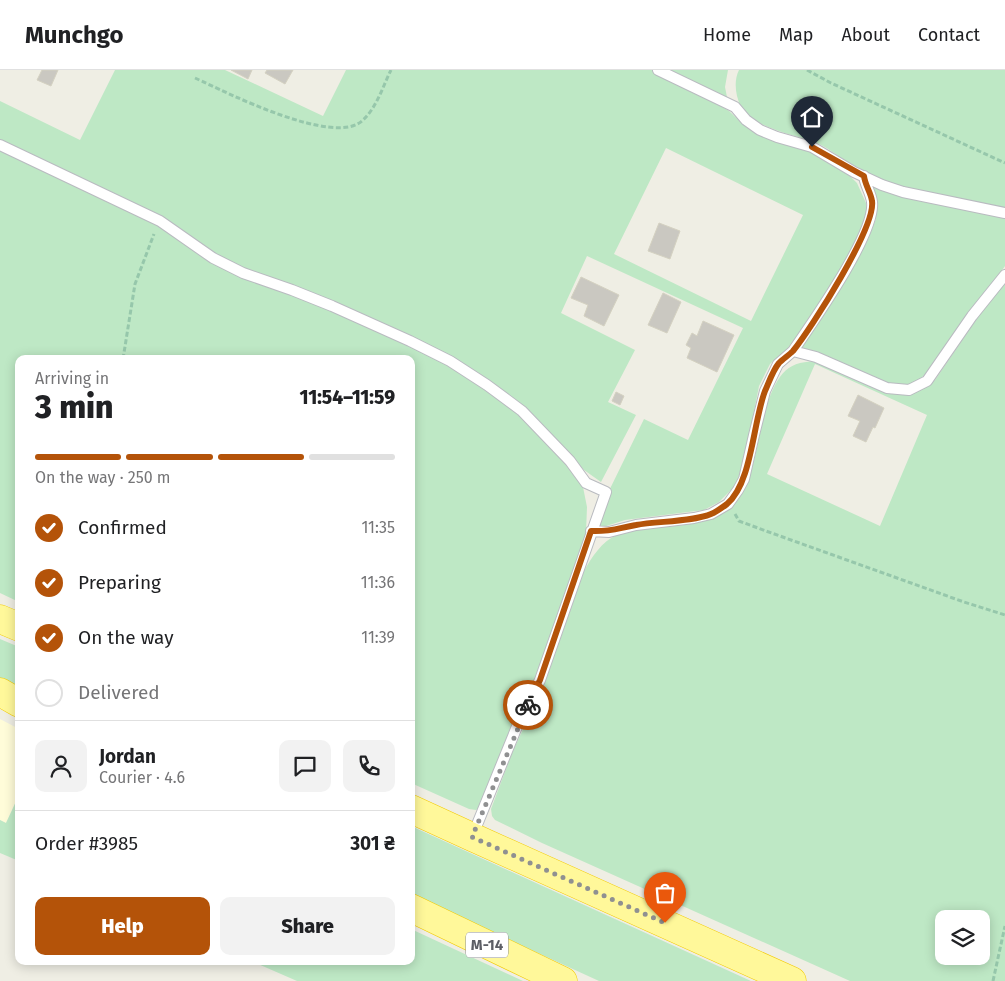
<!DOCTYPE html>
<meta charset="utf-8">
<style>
:root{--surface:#fff;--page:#f2f2f2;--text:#202124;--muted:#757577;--line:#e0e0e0;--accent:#b45309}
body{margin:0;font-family:"Fira Sans",sans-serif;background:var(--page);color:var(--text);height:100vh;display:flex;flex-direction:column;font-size:19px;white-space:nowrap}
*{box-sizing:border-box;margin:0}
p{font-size:16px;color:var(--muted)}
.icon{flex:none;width:28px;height:28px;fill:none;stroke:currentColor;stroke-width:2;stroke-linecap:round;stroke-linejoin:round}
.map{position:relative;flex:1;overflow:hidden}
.panel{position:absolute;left:15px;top:285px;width:400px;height:610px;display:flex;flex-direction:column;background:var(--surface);border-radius:10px;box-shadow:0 2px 12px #0003}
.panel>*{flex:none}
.fabs{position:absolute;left:935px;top:840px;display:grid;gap:10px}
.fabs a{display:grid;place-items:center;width:55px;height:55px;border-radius:10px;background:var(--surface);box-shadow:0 2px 12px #0003;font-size:25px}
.pin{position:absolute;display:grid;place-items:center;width:42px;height:42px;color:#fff;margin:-51px -21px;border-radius:50% 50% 50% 0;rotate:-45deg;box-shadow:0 0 5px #0007}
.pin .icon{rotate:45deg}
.courier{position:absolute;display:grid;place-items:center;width:50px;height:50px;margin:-25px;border:4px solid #b45309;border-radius:50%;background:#fff;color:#222;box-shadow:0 1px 6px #0007}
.overview em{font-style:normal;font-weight:800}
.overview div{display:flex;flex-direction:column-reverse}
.overview{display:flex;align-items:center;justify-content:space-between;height:85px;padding:0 20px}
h1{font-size:32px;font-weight:800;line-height:38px}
.bar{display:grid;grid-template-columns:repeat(4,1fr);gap:8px 5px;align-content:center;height:60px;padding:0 20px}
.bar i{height:6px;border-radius:4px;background:var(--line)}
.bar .current{background:var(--accent)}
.bar p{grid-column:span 4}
.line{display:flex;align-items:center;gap:12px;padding:0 20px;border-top:1px solid var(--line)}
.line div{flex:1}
.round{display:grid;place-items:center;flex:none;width:52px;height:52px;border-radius:10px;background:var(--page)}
ol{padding:0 20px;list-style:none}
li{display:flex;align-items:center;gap:15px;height:55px}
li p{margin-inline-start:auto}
li .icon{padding:5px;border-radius:50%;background:var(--accent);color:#fff;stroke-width:4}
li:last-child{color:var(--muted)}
li i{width:28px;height:28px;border:2px solid var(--line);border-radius:50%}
.button{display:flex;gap:10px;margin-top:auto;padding:10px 20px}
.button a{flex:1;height:58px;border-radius:10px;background:var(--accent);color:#fff;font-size:20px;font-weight:800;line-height:58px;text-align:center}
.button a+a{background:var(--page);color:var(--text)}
header{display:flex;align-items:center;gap:30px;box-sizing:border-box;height:70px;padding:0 25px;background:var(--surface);border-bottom:1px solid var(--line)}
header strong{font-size:24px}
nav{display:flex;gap:28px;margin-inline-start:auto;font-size:18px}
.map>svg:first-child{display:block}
.commercial{fill:#fffcd9}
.green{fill:#bee8c5;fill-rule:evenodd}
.building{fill:#cac8c1;stroke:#d4d1c1}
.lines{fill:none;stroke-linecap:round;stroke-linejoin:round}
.service-casing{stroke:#b9bbc0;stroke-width:12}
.trunk-casing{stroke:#f3ca00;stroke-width:29}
.path{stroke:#96c7ab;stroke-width:3;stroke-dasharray:5 2.5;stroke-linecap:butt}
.service{stroke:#fff;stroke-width:10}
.trunk{stroke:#fff89a;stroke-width:28}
.done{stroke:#8f9091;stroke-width:5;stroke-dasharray:0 9}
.route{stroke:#b45309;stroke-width:6}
.labels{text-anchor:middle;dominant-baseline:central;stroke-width:4;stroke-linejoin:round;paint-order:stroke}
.shield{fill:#fff;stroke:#8d8e93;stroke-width:1}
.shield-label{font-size:15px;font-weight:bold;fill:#5c5e65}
</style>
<header>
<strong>Munchgo</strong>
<nav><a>Home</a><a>Map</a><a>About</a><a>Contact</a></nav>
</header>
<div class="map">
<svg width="1005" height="911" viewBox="0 0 1005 911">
<rect width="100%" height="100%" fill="#efeee4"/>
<path class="commercial" d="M0,649L19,659V725L6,753L0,750Z"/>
<path class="green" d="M115,0H225L323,46L346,0H652L711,30L729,41L746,57L763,66L809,81L825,88L848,104L857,113L866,133L867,141L863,157L848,187L805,256L787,279L770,294L759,316L752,352L737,414L719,432L704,440L625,450L597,459L606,427L644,349L688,370L743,258L587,186L561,243L635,280L608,332L636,345L601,412L584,400L540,354L469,297L225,190L0,72V31L80,70ZM666,78L803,145L751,251L614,184Z
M662,0H728L725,17L728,32Z
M739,0H1005V139C966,131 923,126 886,111C871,105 858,98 845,90C836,85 828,78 819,74C795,64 765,61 745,43C740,39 739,32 737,26C735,17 735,8 739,0Z
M0,79L162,156L183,172L353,248L461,301L512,337L559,385L583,417L587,437L586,463L561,539L536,605L479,738L476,740L469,739L411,713V289H19V532L0,523Z
M870,114C913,132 959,139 1005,147V196L931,299C917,312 911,318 891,314L820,283L800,279L828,237L867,172L876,149V133Z
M1005,210V911H850L542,773L495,750L492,746L491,739L512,683L547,607L584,501C591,488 602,471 617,465C657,451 707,465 738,430C764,399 756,303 800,293C805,292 813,291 819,292C837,297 860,309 878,317C883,319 890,323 896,324C908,325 925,317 935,310L997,219ZM815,294L927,345L880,456L767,404ZM944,849H981V886H944Z
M0,569L19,577V619L0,609Z
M19,725V791L0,783V750L6,753Z
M411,756L751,911H599L411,825Z
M411,859L523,911H297L251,891H411Z"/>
<path class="building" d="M42,0H58L51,16L37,10Z
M231,0H252L248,9Z
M267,0H293L285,14L265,3Z
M659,153L680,161L670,189L648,181Z
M581,207L619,225L604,256L584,246L588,235L571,228Z
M663,223L681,232L667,263L648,255Z
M703,251L734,265L717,302L687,288L691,278L686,275L692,263L697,266Z
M616,322L624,326L620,335L612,331Z
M858,325L884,338L875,358L873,357L866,372L853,366L860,351L848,346Z"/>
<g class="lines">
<defs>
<path id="service" d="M658,0L735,37L746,50L760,60L777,67L812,77L854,102L882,115L903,122L1005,143
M0,75L160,151L213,188L243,203L292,220L332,236L410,271L450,291L487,315L522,341L570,391L586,413L606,422L540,610L518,654L472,767
M793,281C812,253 876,163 872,132C871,123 865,115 864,106
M591,461L609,462L636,455L694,448L711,444L728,434L738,420L744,409L754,365L765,321L778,294L793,281L816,287L887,318L909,320L927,311L972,246L1005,205"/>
<path id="trunk" d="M0,549L19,557
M0,622L19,633
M411,739L472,767L792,911
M411,838L563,911"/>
</defs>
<use href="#service" class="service-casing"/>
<use href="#trunk" class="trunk-casing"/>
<path class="path" d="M807,0L831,13L1005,93
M195,8C226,22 335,78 363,50C377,37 383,16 391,0
M123,289L135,214L154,164
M735,444L739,451L766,461L964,532L1005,545
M993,911L1005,856"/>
<use href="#service" class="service"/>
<use href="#trunk" class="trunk"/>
</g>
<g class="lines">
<path class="done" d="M528,635L472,767L665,853"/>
<path class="route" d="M528,635L540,610L591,461C611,462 618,458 636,455C657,451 692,452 711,444C716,442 723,437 727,434C752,413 753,352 765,321C769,312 773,300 779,293C783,289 789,285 793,281C811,259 876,157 872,131C871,123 865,115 864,106L812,77"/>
</g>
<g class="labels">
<rect class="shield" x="466" y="862.5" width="42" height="25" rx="4"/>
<g class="shield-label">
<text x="487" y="875">М-14</text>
</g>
</g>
</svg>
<div class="fabs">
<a><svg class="icon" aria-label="layers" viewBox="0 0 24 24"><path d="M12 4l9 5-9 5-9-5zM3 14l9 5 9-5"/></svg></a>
</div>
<div class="pin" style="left:665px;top:853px;background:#ea580c"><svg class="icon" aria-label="bag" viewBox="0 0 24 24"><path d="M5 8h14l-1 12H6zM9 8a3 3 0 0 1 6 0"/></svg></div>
<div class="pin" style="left:812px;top:77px;background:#1f2937"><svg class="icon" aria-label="home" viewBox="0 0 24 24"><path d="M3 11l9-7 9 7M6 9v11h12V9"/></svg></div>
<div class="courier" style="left:528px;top:635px"><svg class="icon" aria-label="bike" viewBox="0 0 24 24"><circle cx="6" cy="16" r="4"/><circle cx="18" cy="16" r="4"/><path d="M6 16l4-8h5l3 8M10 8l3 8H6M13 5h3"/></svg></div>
<section class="panel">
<div class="overview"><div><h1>3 min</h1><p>Arriving in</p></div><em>11:54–11:59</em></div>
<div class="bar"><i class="current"></i><i class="current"></i><i class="current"></i><i></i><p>On the way · 250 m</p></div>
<ol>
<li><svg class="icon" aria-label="check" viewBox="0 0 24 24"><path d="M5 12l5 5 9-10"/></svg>Confirmed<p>11:35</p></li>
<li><svg class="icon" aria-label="check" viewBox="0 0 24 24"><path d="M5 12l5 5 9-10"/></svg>Preparing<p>11:36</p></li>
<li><svg class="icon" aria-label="check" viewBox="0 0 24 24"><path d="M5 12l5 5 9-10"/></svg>On the way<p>11:39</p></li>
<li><i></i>Delivered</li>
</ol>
<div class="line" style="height:90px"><a class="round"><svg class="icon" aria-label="person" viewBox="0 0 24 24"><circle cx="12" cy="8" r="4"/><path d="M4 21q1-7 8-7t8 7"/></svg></a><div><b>Jordan</b><p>Courier · 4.6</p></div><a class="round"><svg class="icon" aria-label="chat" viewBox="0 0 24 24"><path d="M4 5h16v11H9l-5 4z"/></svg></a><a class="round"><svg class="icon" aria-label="phone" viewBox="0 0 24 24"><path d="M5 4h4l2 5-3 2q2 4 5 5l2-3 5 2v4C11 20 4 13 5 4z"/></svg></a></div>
<div class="line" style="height:65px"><div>Order #3985</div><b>301 ₴</b></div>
<div class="button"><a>Help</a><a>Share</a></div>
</section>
</div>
